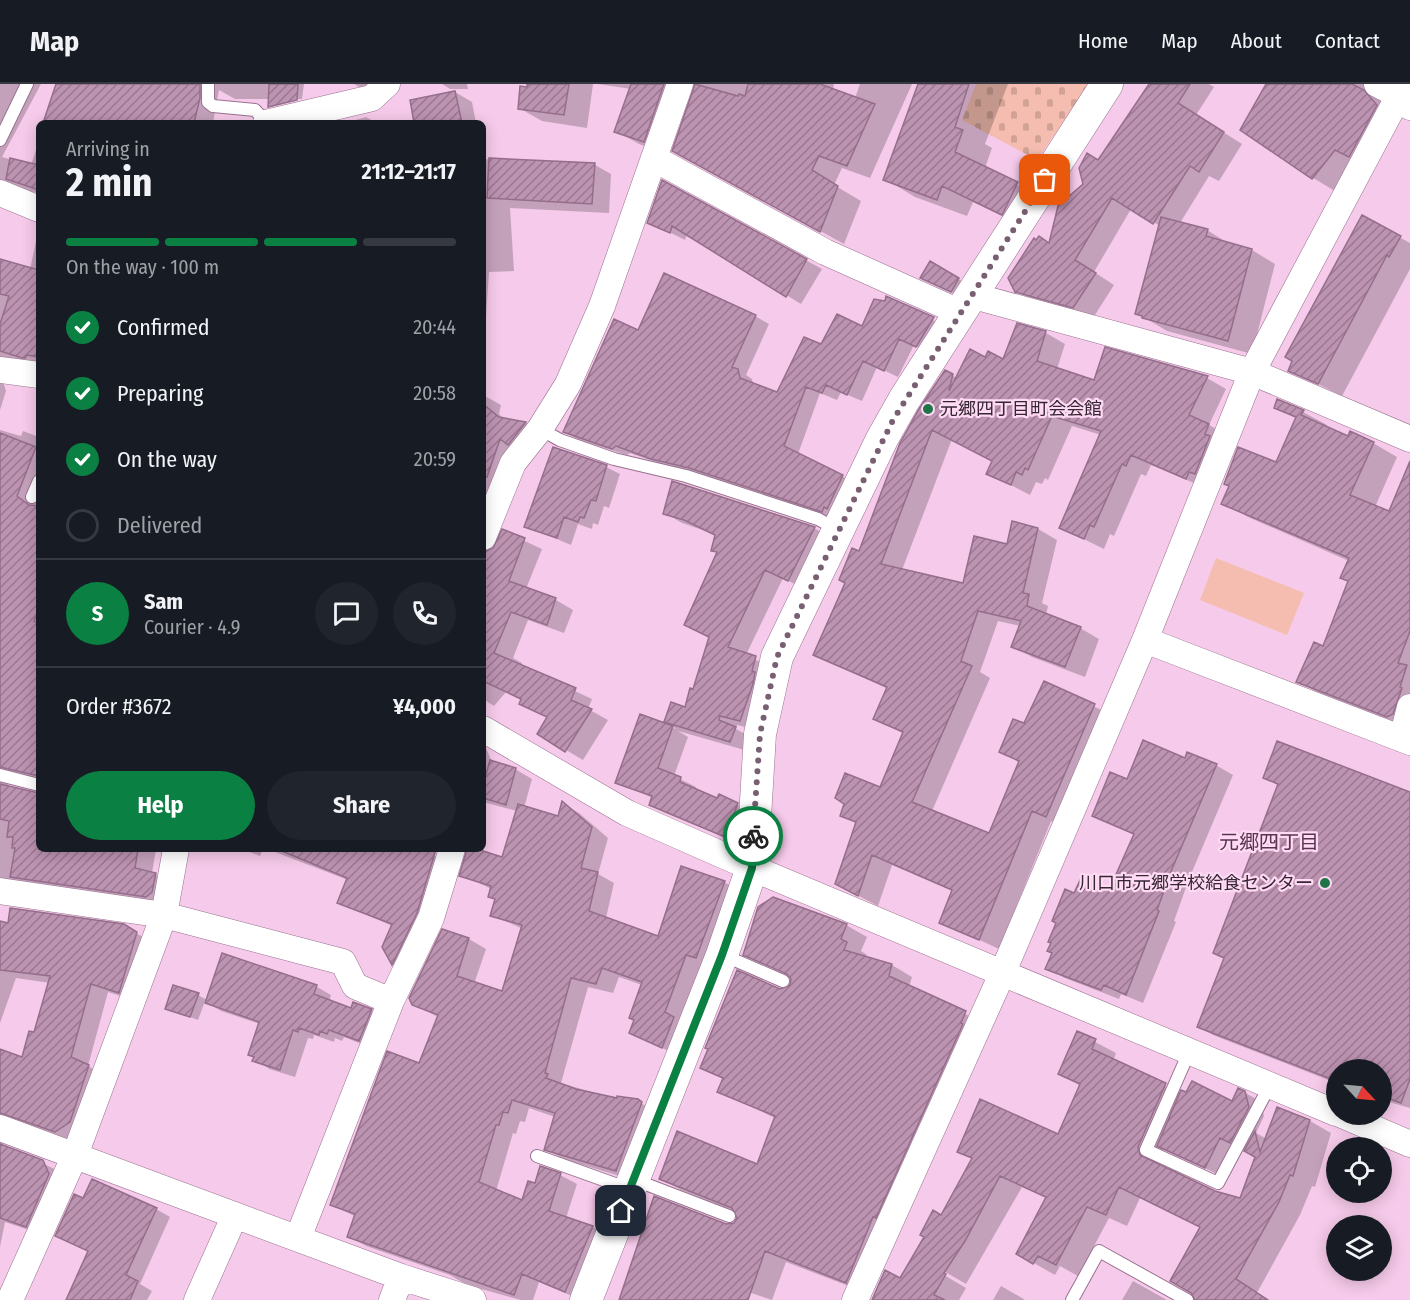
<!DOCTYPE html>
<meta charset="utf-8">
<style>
:root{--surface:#171b24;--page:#20242c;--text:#f1f3f6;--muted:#9ea1a6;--line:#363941;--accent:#0b8043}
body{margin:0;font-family:"Fira Sans Condensed","Noto Sans JP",sans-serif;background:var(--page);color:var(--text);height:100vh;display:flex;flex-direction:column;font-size:22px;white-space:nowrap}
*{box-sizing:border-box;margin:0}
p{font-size:20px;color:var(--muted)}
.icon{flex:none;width:33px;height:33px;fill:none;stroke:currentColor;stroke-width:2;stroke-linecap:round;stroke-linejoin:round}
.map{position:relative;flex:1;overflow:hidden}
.sheet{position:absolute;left:36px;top:36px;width:450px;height:732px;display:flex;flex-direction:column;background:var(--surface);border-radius:9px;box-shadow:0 3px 15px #0003}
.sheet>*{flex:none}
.needle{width:39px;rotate:116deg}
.buttons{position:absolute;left:1326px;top:975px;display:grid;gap:12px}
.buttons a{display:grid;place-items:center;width:66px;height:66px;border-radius:50%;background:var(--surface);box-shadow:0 3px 15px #0003;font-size:30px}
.pin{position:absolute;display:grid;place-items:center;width:51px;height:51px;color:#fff;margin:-26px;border-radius:12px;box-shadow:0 3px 9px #0006}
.courier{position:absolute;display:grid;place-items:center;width:60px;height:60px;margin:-30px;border:4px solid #0b8043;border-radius:50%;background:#fff;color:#222;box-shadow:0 2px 8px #0007}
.overview em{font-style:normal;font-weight:700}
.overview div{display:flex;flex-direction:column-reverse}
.overview{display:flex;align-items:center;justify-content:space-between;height:102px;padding:0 30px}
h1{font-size:39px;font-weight:700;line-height:45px}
.bar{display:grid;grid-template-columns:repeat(4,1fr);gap:9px 6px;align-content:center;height:72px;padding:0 30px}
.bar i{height:8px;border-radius:4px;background:var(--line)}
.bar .active{background:var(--accent)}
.bar p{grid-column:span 4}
.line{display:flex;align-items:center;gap:15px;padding:0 30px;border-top:2px solid var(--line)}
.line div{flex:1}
.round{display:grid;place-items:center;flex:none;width:63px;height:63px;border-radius:32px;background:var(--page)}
ol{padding:0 30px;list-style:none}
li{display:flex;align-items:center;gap:18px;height:66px}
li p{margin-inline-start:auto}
li .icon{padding:6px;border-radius:50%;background:var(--accent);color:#fff;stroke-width:4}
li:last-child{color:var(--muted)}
li i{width:33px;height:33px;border:3px solid var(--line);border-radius:50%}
.primary-button{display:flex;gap:12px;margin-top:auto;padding:12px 30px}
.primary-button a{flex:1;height:69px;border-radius:36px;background:var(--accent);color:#fff;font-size:24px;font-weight:700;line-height:69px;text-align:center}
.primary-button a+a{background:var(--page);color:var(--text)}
header{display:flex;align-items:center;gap:36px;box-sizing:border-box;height:84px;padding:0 30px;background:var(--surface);border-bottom:2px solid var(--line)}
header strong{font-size:28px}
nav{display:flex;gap:33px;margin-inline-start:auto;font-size:21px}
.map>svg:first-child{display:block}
.grass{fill:#f4bdaf}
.cemetery{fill:url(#cemetery-stones)}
.shadow{fill:#0003;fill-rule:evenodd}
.building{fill:url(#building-hatch);stroke:#956e8b;stroke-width:1.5}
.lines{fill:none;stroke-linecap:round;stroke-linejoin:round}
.service-casing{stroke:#99718f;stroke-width:14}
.minor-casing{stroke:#99718f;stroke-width:27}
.tertiary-casing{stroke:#99718f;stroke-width:33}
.service{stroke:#fff;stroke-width:12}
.minor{stroke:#fff;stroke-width:26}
.tertiary{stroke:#fff;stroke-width:32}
.done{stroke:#795f72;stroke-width:6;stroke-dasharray:0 10.8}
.route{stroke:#0b8043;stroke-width:8}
.poi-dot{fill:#1f7547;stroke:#fedaf4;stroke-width:2}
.labels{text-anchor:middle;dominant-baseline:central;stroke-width:4.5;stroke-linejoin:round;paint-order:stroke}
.poi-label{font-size:18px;fill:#362632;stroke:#fedaf4;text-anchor:start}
.neighbourhood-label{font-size:20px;fill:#57344f;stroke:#fedaf4}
</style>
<header>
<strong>Map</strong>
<nav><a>Home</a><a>Map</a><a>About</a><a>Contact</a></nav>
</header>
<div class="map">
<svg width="1410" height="1216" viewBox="0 0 1410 1216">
<defs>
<pattern id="cemetery-stones" width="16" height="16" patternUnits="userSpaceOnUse" patternTransform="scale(1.5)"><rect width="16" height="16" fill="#f4bdaf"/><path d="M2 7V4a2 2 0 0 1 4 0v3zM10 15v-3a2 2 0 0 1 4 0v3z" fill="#d2a297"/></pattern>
<pattern id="building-hatch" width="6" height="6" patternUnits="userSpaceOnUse" patternTransform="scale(1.5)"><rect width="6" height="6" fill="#bd93b2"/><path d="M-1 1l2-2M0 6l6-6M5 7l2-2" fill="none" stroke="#9a7891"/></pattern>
</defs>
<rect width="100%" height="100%" fill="#f6caea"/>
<path class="grass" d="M1216,474L1304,509L1287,551L1200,516Z"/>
<path class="cemetery" d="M976,0H1089L1037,76L962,36Z"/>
<path class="shadow" d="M0,0H41L2,73L31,81L39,57V109L0,101Z
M58,0H304L302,15H235L219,6L213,39H45Z
M354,0H394L361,4Z
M442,0H467L468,5H450Z
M529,0H593L587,44L542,37L519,24Z
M598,0H697L689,7L667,70L639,60L616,47L631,5Z
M697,0H834L833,6L855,14L860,0H912L870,94L842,84L834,101L861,117L844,160L674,67Z
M920,0H1008L985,60L992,64L985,84L1047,117L1032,147L973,118L967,132L915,113L885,95Z
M1150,0H1209L1214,3L1196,31L1242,60L1219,97L1209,92L1180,139L1207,146L1231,161L1252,166L1275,180L1252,270L1167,247L1137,229L1160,142L1131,125L1094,188L1114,201L1093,234L1036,218L1016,207L1050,160L1099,78Z
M1268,0H1388L1389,3L1335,107L1313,94Z
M455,8L472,18L476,39H416Z
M366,33L377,39H345Z
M483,75L595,81L611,90L609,129L510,124L514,187L489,188L484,263Z
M663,98L822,185L801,220L687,150L685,156L649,138Z
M1362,133L1410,159V185L1342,312L1290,286Z
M39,144V282L2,294L6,307L0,326V177L30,185Z
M930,179L974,204L967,216L922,194Z
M887,214L947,243L931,270L914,261L898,293L877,283L862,317L841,308L837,316L820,309L798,370L857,400L836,435L704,391L666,382L630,369L627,371L579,356L565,348L639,248L755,232L769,240L746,291L752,295L753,300L778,309L822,262L862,244Z
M1018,241L1046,249L1065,260L1057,285L1095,298L1207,294L1226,305L1209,341L1228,352L1206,404L1151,381L1146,392L1141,390L1114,452L1110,450L1104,465L1061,444L1101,351L1072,342L1048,396L1045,394L1042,400L1036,398L1030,411L988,389L993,378L952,355L902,486L964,501L1008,462L1014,439L1038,445L1057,456L1042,519L1048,522L1046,531L1080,544L1099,555L1085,593L1032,573L1013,562L1020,542L998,537L980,588L990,594L932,727L989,751L1020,679L1001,668L1024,641L1045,599L1114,632L1066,743L1051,737L999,865L941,838L953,807L892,781L878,822L836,800L857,740L841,731L880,705L904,650L875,634L888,605L815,571L945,288L957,294L986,275L1004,277Z
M483,311L501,321L499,330L505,336L526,339L542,349L483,425Z
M1276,323L1303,328L1327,341L1326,344L1349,354L1373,359L1397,373L1375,423L1389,429L1410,400V645L1322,611L1298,597L1324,564L1350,497L1349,477L1248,433L1223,419L1230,402L1277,380L1297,335Z
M0,346L21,352L23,347L39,353V697L12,694L8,700L10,704L39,710V765H156L152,789L173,800L164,822L0,799Z
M606,383L620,390L609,424L604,422L598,441L593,439L592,445L578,440L571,461L526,442Z
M665,429L814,444L831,454L806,506L783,494L746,571L773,584L757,646L737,641L736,645L752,654L748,667L678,647L688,653L674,692L696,703L695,706L737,720L753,729L741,760L666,729L650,720L653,714L617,698L641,632L676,645L666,637L686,625L694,607L710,554L686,540L719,469L713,466L717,451L682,439Z
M503,447L542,465L526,505L556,516L573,526L564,549L528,536L513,574L522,579L521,582L592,615L588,625L608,636L583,676L539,650L548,634L521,620L522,616L506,608L494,622L483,615V495Z
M483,662L486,664L492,678L515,685L532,695L524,724L559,734L563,720L579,729L608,754L598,790L614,799L606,834L659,854L724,798L741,808L679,972L631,949L642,901L619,893L613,909L588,903L561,999L618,1016L637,1017L655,1027L633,1096L563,1075L546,1065L555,1033L529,1024L525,1038L520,1037L516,1050L513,1049L496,1107L523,1118L536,1101L560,1091L577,1100L566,1134L593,1143L609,1153L581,1216L539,1198L533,1216H521L467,1201L450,1191L366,1162L349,1152L356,1133L331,1120L420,981L438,933L414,920L443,847L469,855L486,865L474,900L503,909L523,845L492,831L496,816L489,812L491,805L469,794L503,774L517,727L483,718Z
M1188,670L1207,676L1233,691L1189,795L1174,837L1176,838L1143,919L1121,910L1119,915L1065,894L1047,884L1075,811L1110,807L1135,751L1094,731L1127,697L1185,675Z
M1265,693L1410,710V1024L1382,1016V986H1336V999L1213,951L1198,942L1225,875L1215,869L1279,702Z
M242,765H263L260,772Z
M267,765H420L451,780L409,889L393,880L384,863L392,842L339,818L348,796Z
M0,839L123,842L154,859L136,917L108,908L88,982L105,992L72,1057L23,1039L8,1041L2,1057L4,1062L59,1087L44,1151L5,1138L0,1163V967L23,975L35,950L50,899L16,894L0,939Z
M846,841L867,853L861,867L867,871L865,874L892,881L912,893L909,903L986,940L867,1209L786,1178L772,1216L739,1205L736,1216H622L629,1193L627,1192L655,1114L726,1141L738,1137L739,1129L681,1106L661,1095L757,1082L775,1034L719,1007L724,995L702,983L780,906L792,902L791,893L745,870Z
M223,871L317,903L331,911L329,918L352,926L371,927L386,935L374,965L344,953L342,957L335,954L334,958L314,951L313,955L308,954L295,993L269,985L250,971L260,940L221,927L205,917L198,936L166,924L198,911L207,916Z
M1078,949L1116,969L1113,977L1181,1010L1232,1019L1244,1008L1261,1018L1264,1032L1256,1049L1267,1055L1278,1025L1310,1037L1331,1049L1315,1103L1312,1102L1300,1131L1253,1216H1206L1201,1144L1140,1114L1127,1142L1109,1134L1078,1192L1060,1182L1055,1191L1018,1170L1046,1114L1022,1103L966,1200L940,1185L939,1188L966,1204L959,1216H874L900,1196L941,1133L973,1075L959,1067L1059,1052L1081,1002L1060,990ZM1236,1062L1257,1073L1241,1116L1214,1108L1160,1083L1159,1075L1164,1064L1221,1092Z
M84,1116L156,1125L170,1133L140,1200L152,1207L147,1216H67L89,1168L57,1151Z
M1133,1197L1167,1216H1122Z
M1001,1202L1022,1214L1025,1216H993Z"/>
<path class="building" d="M56,0H200V14L194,39H43Z
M269,0H298L297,16L268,23Z
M527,0H569L564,31L518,25L520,2L527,3Z
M631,0H664L644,58L614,48Z
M695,0L738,12L739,10L745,12L748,0H820L875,20L847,82L819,72L812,86L838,102L820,148L672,67Z
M918,0H969L955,43L963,46L955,68L1018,98L1002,131L942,102L937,116L883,96Z
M1149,0H1190L1178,19L1224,48L1199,88L1190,82L1153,140L1112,114L1075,176L1096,189L1073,224L1015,208L1008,194L1034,154L1036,156L1039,152L1049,159L1058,122L1083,100L1079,84L1087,69L1098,76Z
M1266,0H1352L1364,6L1377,21L1349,73L1335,66L1312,95L1240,46Z
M455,7L462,39H414L410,16Z
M10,74L39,81V106L6,95Z
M489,74L595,79L592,120L487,114Z
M662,96L807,175L786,213L672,142L670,149L647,139Z
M1362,131L1401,152L1389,173L1387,171L1318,300L1288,287L1292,277L1285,273Z
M1161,133L1208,145L1206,152L1252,165L1228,257L1142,234V232L1135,230Z
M0,175L39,186V273L27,271L25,274H22L0,267V240L9,212L0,210Z
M930,177L959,194L951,208L920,194Z
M664,189L756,231L732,283L738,285L740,294L777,308L804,253L821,260L837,230L862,242L874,215L885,217L886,212L934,233L916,263L899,255L884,287L863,277L847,311L826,301L822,309L806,303L784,362L843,391L827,425L824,423L822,428L689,384L651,375L616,362L612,365L563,348L614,235L638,246Z
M1017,239L1046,247L1037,277L1094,296L1105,263L1208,292L1189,331L1209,340L1205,350L1210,352L1195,390L1189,388L1186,395L1131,371L1126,382L1122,380L1094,443L1090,441L1084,455L1059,444L1101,347L1052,332L1028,386L1025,384L1022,391L1016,388L1011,401L986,390L992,377L932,346L881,480L963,499L974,452L1007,460L1012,437L1038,444L1023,509L1029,510L1027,522L1081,543L1065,583L1011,563L1021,537L978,527L961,577L972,582L912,718L989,749L1019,677L999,668L1013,635L1024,639L1044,597L1095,620L1046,733L1032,727L979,856L939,839L952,806L872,771L858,812L835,800L856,738L840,732L844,720L835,714L845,689L880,703L903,648L873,635L887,603L813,571L845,499L839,496L852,464L859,467L900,359L919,325L945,286L953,290L949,307L970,265L985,273L988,267L1003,275Z
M1277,315L1304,326L1301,331L1348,352L1350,347L1374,358L1350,411L1389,427L1410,377V547L1398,579L1407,581L1400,603L1402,604L1393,630L1387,633L1296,598L1314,558L1323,562L1348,497L1340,494L1349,474L1221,420L1229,402L1224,400L1238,363L1276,378L1296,333L1274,324Z
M483,320L499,333L526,338L508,361L500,355L487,393L483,392Z
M0,349L36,363L17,412L29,421L39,422V526L34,537L39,539V692L0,683Z
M553,363L607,381L596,417L591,416L584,434L580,433L578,438L564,433L557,454L524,443Z
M672,397L815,443L788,497L765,486L728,563L756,572L752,587L755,588L753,600L740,637L720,632L719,636L736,643L730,658L664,638L671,618L685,623L690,604L693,605L709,553L684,541L717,468L711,467L715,451L684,436L663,430Z
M502,445L525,454L509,497L556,514L547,541L511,528L494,569L576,604L571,616L592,625L565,668L537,650L547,633L519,620L521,615L483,597V468L493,464Z
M640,630L673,642L658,684L681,693L680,698L717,714L719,710L738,719L725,753L649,721L652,712L615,699Z
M1143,656L1185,674L1187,668L1217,680L1172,785L1157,826L1159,827L1126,911L1104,901L1101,906L1045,885L1052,869L1047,867L1051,859L1048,858L1056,839L1052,837L1065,805L1074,809L1081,794L1109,806L1134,750L1092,732L1110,688L1127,695Z
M1277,657L1410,708V995L1401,1019L1382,1012V986H1336V997L1197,943L1224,874L1213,869L1278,700L1263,694Z
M490,676L516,684L506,721L483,714V701Z
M0,700L39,709V765H138L135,784L156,789L152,808L146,813L10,793L15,764H12L13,753H7L9,737L0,735Z
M562,717L592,743L581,784L598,788L589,827L658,852L681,782L725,797L696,874L686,871L665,928L674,933L662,964L629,949L634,936L629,934L642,898L602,884L596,900L571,894L545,989L548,990L546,994L576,1005L617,1014V1012L638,1015L642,1018L616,1087L544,1066L555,1029L512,1016L508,1029L503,1028L499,1041H496L479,1098L522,1116L528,1097L535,1099L540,1082L561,1089L549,1127L593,1142L565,1208L522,1190L514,1211L347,1153L355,1130L330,1121L387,967L419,979L438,931L412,921L409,914L442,845L469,854L457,892L502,907L522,841L490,832L495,815L488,813L491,802L459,792L467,765H477L502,773L518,720L558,732Z
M277,765H436L417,829L392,881L382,863L392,840L337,819L347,794Z
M773,813L847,840L841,855L847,858L844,866L892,880L889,892L966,927L961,939L963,940L876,1134L873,1133L846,1199L765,1167L748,1216H619L654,1112L726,1140L734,1139L737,1134L732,1124L659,1095L677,1047L757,1080L775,1032L717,1008L723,994L700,984L708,965L705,964L737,886L780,905L790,901L791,895L787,890L743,871L758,823Z
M10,824L124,840L137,848L119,909L91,900L71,973L89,981L70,1038L55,1048L0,1029V965L22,973L29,947L34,948L50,892L0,886V837L8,839Z
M222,869L317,901L314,910L351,924L353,918L372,925L359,957L329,946L327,950L320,947L319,951L299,944L298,948L293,946L280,986L252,977L254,973L248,971L259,938L205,919Z
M173,901L199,909L190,933L165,925Z
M1077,947L1096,955L1092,965L1166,999L1138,1063L1140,1071L1215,1107L1240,1114L1255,1073L1244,1067L1255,1047L1260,1068L1277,1023L1310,1036L1293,1092L1290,1091L1279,1118L1236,1195L1268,1216H1195L1191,1209L1170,1197L1200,1143L1119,1103L1106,1131L1087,1123L1056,1181L1038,1172L1033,1180L1016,1170L1046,1113L1000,1092L965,1157L944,1189L946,1190L934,1211L945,1216H872L885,1186L900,1194L924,1153L920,1151L933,1126L941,1131L972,1074L957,1068L980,1015L1058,1050L1080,1000L1058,990Z
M1192,997L1232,1017L1238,1004L1245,1007L1249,1023L1230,1059L1220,1054L1205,1084L1157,1062L1181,1006L1186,1008Z
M0,1060L43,1076L49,1090L26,1143L0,1134Z
M92,1095L157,1124L126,1191L138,1197L130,1216H66L88,1167L55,1152L74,1110L83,1114Z"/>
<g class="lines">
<defs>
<path id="service" d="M208,0V18L213,22L255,26L266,38
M0,56L27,0
M540,345L560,356L614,375L686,392L818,435L838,446
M32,413L39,397
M0,691L39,701
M723,871L783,897
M1190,966L1146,1066L1218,1099L1270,1001
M537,1072L629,1105
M635,1096L729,1132
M1072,1216L1099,1167L1187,1216"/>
<path id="minor" d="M1377,0L1400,12L1410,23
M266,39L372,14L387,0
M655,75L825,168L959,228
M0,109L39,125
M970,211L1252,288L1410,355
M0,286L39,291
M483,453L513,379L540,345L568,300L602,222L680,0
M1145,556L1410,658
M483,645L627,729L752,784L1336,1029
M1402,655L1410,623
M0,807L164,831L343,878L355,902L391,917
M1340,1030L1410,1060
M0,1044L401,1193L473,1216
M298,1154L391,917L431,834L452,765
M10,1216L75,1071L164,831L176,765
M197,1216L235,1131
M392,1216L401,1193
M855,1216L1002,890L1145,556L1252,288L1405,0"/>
<path id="tertiary" d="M586,1216L722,871L752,784L760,650L777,573L882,355L904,316L1107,0"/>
</defs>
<use href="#service" class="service-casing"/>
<use href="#minor" class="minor-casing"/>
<use href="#tertiary" class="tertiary-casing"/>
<use href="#service" class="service"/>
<use href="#minor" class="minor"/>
<use href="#tertiary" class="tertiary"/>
</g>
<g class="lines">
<path class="done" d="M753,752L760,650L777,573L893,336L1045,96"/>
<path class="route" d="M621,1127L722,871L752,784L753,752"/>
</g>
<g class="poi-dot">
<circle cx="928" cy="325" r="6"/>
<circle cx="1325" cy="799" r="6"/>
</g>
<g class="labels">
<g class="poi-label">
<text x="940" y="325">元郷四丁目町会会館</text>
<text x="1313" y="799" text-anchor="end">川口市元郷学校給食センター</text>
</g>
<g class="neighbourhood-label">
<text x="1269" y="758">元郷四丁目</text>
</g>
</g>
</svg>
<div class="buttons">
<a><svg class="needle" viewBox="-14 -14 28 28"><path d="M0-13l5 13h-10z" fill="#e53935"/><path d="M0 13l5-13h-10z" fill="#9ea1a6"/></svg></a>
<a><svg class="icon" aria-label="locate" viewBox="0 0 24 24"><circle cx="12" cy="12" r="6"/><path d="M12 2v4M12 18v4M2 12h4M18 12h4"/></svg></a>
<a><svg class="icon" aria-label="layers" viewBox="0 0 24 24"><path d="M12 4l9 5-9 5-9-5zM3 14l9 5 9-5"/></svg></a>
</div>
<div class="pin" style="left:1045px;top:96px;background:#ea580c"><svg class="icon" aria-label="bag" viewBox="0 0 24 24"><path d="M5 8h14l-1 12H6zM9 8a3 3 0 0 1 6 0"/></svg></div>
<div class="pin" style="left:621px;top:1127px;background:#1f2937"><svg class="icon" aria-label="home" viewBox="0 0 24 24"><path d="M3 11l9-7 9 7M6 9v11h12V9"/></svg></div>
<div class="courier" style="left:753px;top:752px"><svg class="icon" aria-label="bike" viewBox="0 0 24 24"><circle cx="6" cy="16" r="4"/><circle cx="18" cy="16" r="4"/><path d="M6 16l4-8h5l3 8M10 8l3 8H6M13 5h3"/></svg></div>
<section class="sheet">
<div class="overview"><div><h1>2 min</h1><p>Arriving in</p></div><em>21:12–21:17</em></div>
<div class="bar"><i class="active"></i><i class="active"></i><i class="active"></i><i></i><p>On the way · 100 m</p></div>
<ol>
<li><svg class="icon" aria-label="check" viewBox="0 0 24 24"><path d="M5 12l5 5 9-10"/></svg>Confirmed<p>20:44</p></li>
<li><svg class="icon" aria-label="check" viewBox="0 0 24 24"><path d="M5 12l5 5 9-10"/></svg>Preparing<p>20:58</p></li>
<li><svg class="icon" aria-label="check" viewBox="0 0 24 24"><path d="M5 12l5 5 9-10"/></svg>On the way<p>20:59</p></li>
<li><i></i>Delivered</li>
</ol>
<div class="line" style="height:108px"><b class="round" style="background:var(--accent);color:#fff">S</b><div><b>Sam</b><p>Courier · 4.9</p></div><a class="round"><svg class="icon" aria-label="chat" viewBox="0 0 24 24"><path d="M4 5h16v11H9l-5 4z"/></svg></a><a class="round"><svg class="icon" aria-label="phone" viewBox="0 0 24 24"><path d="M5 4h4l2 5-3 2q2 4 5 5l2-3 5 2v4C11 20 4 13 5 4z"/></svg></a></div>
<div class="line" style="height:78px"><div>Order #3672</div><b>¥4,000</b></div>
<div class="primary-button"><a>Help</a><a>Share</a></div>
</section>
</div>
